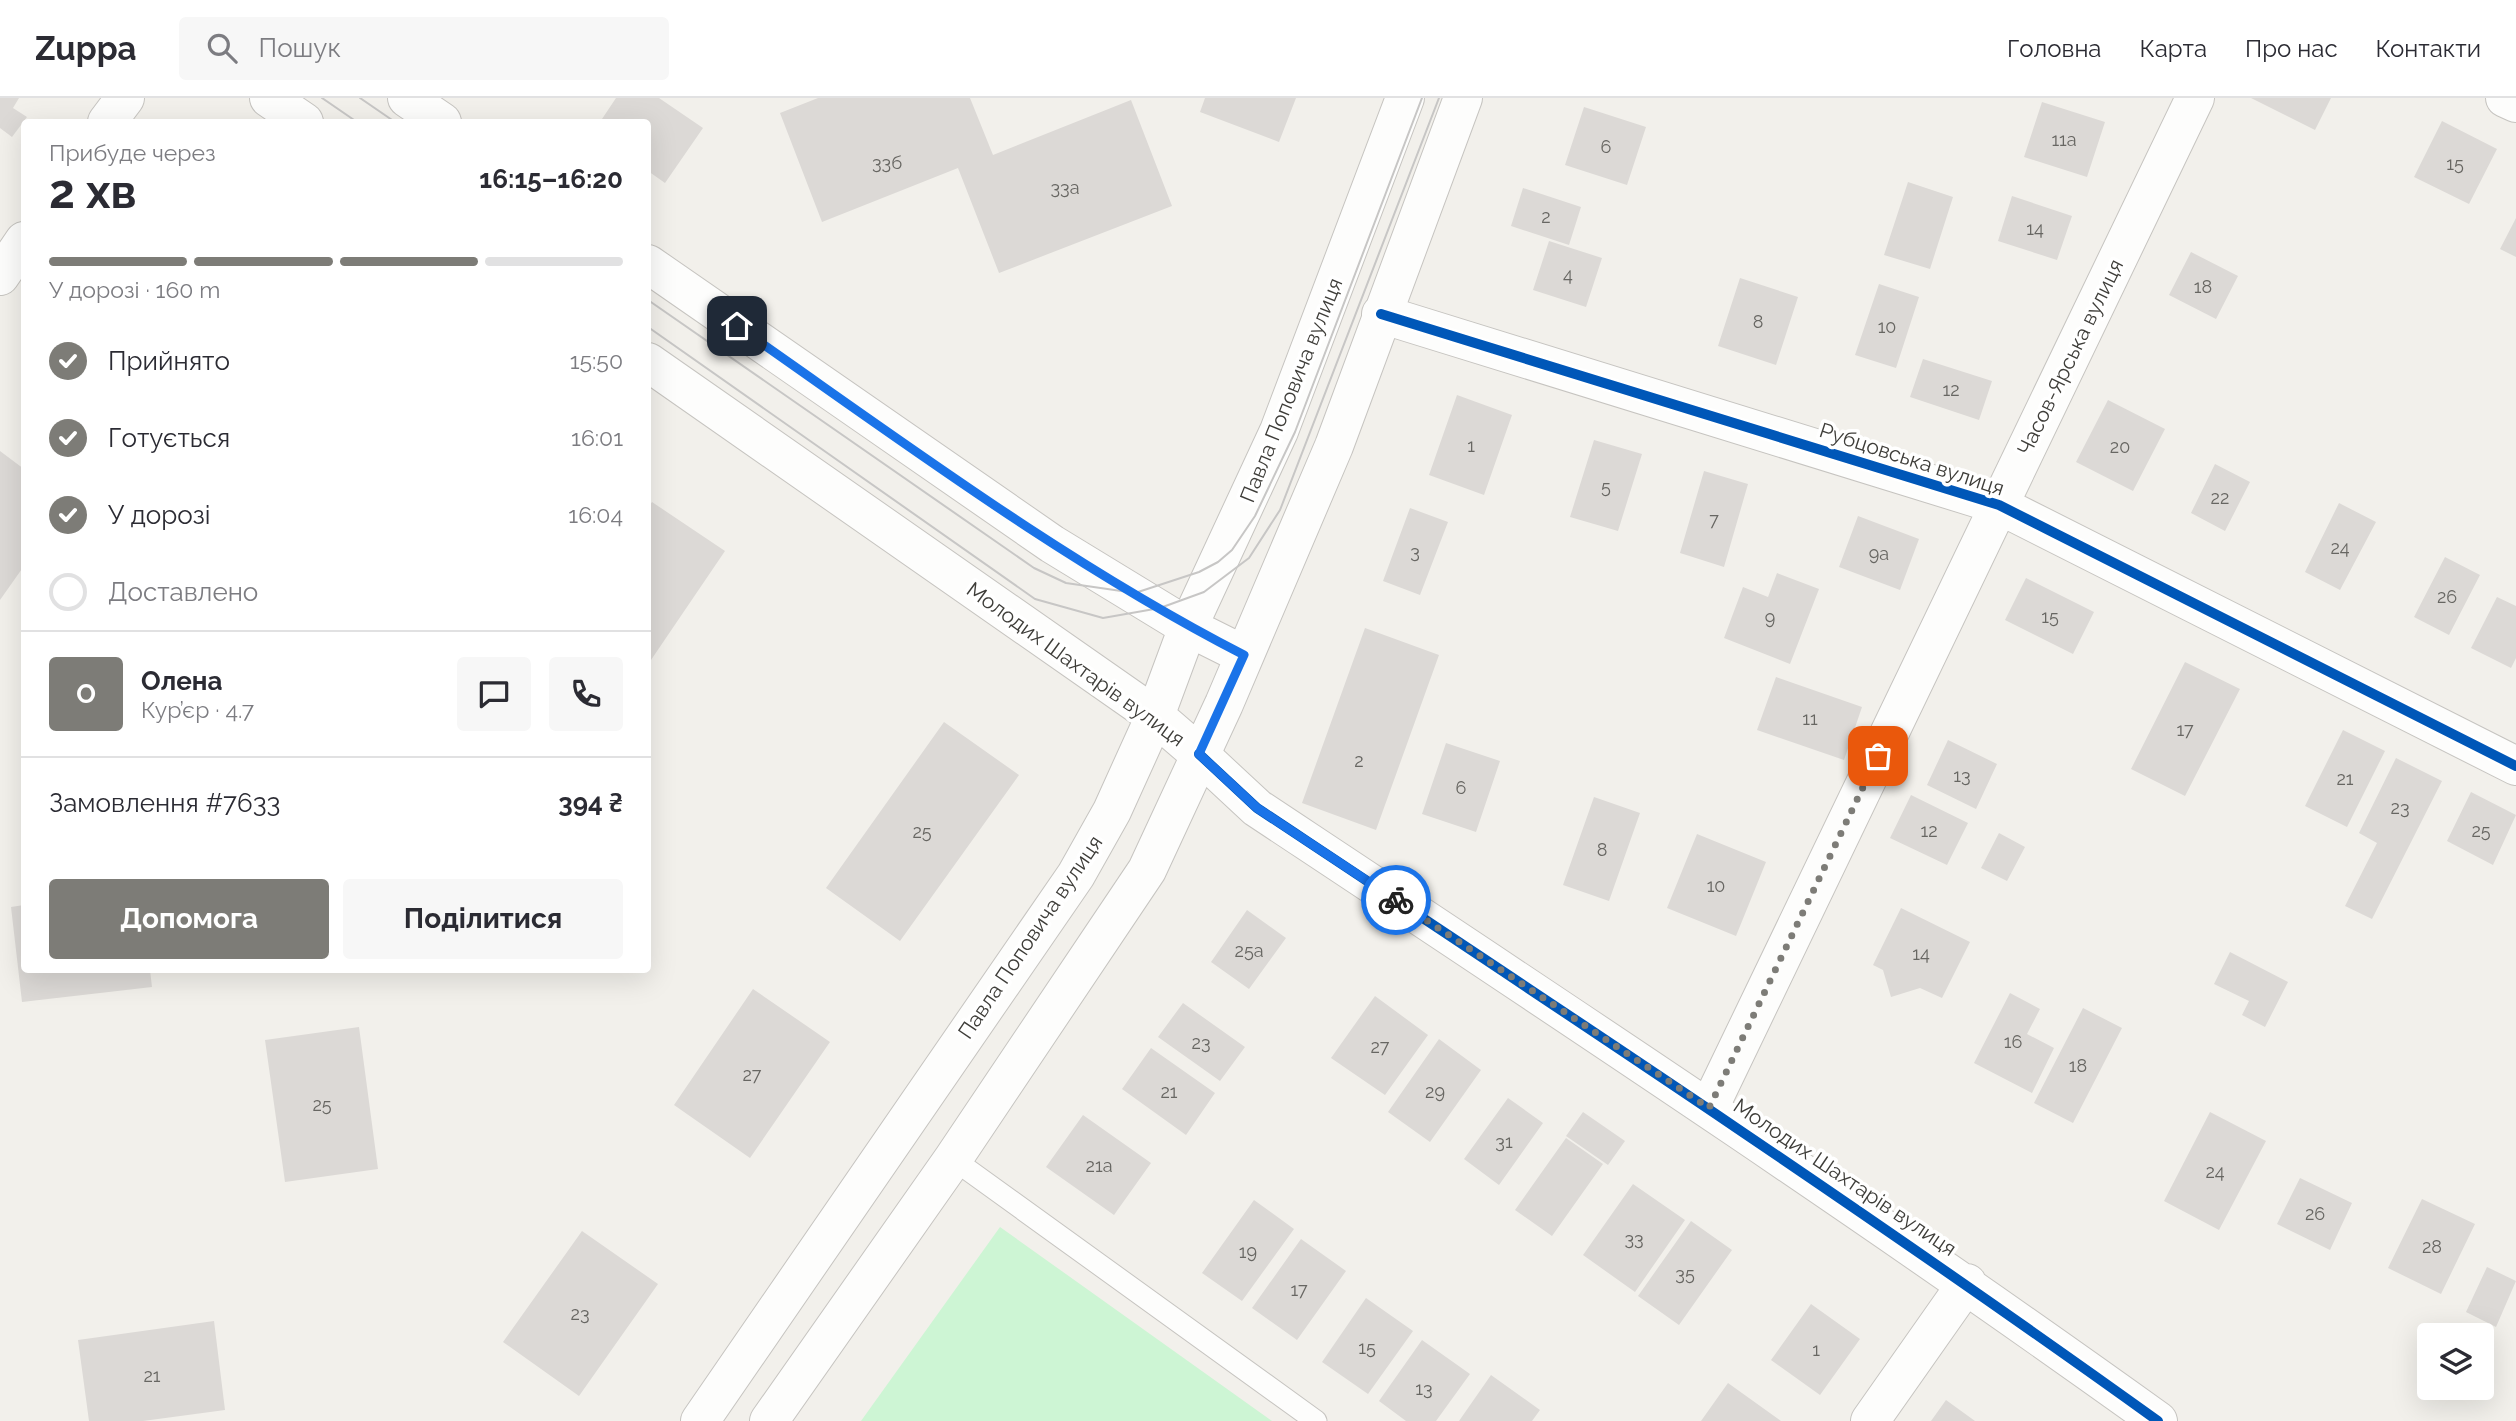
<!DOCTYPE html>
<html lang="uk">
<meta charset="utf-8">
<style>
:root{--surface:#fff;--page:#f7f7f7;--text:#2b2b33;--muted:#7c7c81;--line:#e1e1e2;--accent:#7d7c77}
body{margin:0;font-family:Raleway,sans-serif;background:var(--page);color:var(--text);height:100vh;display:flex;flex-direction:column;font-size:26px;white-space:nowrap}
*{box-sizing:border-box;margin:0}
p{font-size:23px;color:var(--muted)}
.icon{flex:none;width:38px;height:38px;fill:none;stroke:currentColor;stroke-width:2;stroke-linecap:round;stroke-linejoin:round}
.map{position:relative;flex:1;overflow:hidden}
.side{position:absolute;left:21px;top:21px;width:630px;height:854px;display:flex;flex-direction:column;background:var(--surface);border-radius:7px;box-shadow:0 7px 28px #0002}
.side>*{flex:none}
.tools{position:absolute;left:2417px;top:1225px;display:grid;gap:14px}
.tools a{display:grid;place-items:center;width:77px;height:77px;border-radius:7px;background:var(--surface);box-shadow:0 7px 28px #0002;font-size:35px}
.pin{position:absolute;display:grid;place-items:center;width:60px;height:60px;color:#fff;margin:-30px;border-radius:14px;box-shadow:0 4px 10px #0006}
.courier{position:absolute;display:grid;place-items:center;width:70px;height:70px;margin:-35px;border:5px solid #1a73e8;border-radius:50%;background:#fff;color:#222;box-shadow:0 2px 9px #0007}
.head em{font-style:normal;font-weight:700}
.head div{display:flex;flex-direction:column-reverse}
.head{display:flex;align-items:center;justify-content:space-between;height:119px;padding:0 28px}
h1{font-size:46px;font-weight:700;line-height:52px}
.bar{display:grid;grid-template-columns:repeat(4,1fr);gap:10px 7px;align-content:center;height:84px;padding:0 28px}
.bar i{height:9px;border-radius:5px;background:var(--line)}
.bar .active{background:var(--accent)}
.bar p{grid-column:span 4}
.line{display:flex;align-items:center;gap:18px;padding:0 28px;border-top:2px solid var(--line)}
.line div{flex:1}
.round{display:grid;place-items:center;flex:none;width:74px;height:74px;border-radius:7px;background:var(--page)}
ol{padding:0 28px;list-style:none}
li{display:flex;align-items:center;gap:21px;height:77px}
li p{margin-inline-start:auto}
li .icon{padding:7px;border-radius:50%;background:var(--accent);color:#fff;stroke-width:4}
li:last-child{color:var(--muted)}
li i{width:38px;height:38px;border:4px solid var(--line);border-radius:50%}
.primary-button{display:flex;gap:14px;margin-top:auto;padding:14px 28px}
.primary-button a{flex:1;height:80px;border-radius:7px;background:var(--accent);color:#fff;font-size:28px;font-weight:700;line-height:80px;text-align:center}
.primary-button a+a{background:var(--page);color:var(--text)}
header{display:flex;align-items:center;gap:42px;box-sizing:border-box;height:98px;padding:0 35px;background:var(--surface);border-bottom:2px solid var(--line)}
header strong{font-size:33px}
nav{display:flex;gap:38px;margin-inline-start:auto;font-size:24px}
.search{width:490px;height:63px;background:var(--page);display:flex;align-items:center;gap:18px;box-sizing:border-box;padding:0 24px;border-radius:7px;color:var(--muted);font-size:26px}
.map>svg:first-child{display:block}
.green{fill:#cdf5d4}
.building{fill:#dcd9d6}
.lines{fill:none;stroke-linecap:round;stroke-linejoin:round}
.service-casing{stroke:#c6c4c0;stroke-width:23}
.minor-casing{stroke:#c6c4c0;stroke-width:40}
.secondary-casing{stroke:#c6c4c0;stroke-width:40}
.service{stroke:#fdfdfc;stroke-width:21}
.minor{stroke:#fdfdfc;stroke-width:38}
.secondary{stroke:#fdfdfc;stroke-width:38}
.tram{stroke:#c7c6c5;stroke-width:2}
.cycleway-casing{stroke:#fff;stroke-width:15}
.cycleway{stroke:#0057b8;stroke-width:10}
.done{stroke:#7d7c77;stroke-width:7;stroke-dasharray:0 12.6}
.route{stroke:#1a73e8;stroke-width:9}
.labels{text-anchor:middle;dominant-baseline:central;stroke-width:7;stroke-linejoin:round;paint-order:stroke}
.number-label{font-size:18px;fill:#676662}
.street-label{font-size:21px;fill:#3e3d39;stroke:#fff}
</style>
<header>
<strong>Zuppa</strong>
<div class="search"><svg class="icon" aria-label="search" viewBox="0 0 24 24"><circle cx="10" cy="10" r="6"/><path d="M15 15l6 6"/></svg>Пошук</div>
<nav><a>Головна</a><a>Карта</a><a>Про нас</a><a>Контакти</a></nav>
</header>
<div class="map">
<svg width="2516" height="1323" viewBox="0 0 2516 1323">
<rect width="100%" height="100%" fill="#f2f0eb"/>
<path class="green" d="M1000,1129L1272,1323H861Z"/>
<path class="building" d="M0,0H19L13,10L27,19L12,39L0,30Z
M616,0H659L703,30L665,85L648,73V24H600Z
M818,0H970L993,57L1131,2L1172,108L999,175L958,70L822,124L780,15Z
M1205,0H1296L1279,44L1200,14Z
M2251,0H2331L2315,32Z
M2042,4L2105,24L2087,79L2024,59Z
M1584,9L1646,29L1627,87L1565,67Z
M2442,23L2497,51L2469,106L2414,79Z
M1908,84L1953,99L1930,171L1884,157Z
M1523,90L1581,109L1569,147L1511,128Z
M2012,98L2072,118L2057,162L1998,143Z
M2516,120V159L2500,151Z
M1549,143L1602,160L1586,209L1533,192Z
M2191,154L2238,178L2216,221L2169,197Z
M1740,180L1798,199L1776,267L1718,248Z
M1879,186L1919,199L1896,270L1855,257Z
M1923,261L1992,283L1979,322L1910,299Z
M1457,297L1512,317L1484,397L1429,377Z
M2108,302L2165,331L2133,393L2076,364Z
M1594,342L1642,356L1618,433L1570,419Z
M0,353L24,371V468L0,502Z
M2215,366L2250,384L2225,433L2191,415Z
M1704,373L1748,386L1724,469L1680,455Z
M652,404L725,453L651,562L648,560V410Z
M2339,405L2376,424L2340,492L2305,474Z
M1410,410L1448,424L1420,497L1383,483Z
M1858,418L1919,441L1900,492L1839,469Z
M2445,459L2480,477L2449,537L2414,519Z
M1777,475L1819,491L1790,566L1724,540L1743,489L1768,499Z
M2026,480L2094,514L2073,556L2005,522Z
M2497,499L2516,508V560L2511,570L2471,550Z
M1365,530L1439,557L1376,732L1302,705Z
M2185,564L2240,591L2185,698L2131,671Z
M1776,579L1862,609L1844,662L1757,632Z
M944,624L1019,677L900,843L826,790Z
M2343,632L2385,653L2347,729L2305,708Z
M1948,642L1997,666L1976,711L1927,687Z
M1446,645L1500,663L1476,734L1422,716Z
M2396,660L2442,683L2372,821L2345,808L2377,745L2359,735Z
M2471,694L2516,717L2493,767L2447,743Z
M1911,697L1968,725L1947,767L1890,740Z
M1594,699L1640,715L1609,803L1563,787Z
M1999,735L2025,749L2007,783L1981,770Z
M1697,736L1766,764L1736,838L1667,810Z
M24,807V872H150L152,889L22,904L11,809Z
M1901,810L1970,844L1942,900L1920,890L1891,899L1883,872L1873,867Z
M1247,812L1286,840L1249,891L1211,864Z
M2230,854L2288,884L2265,929L2242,917L2249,903L2214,886Z
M753,891L830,944L750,1060L674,1007Z
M2010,895L2040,911L2027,936L2054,950L2032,995L1974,965Z
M1375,898L1428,937L1385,997L1331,960Z
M1183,905L1245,949L1220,983L1158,939Z
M2083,910L2122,930L2073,1025L2034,1005Z
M359,929L378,1071L285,1084L265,942Z
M1439,941L1481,972L1430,1044L1388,1014Z
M1151,950L1215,995L1186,1037L1122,991Z
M1508,1000L1543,1025L1499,1087L1464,1061Z
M1583,1014L1625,1043L1608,1067L1566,1038Z
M2210,1014L2266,1043L2219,1132L2164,1103Z
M1083,1017L1151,1065L1114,1117L1046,1069Z
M1566,1040L1603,1066L1552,1138L1515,1112Z
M2300,1080L2352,1105L2330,1152L2277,1126Z
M1633,1086L1685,1122L1635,1194L1583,1157Z
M2422,1101L2475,1126L2441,1196L2388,1170Z
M1254,1102L1294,1131L1242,1203L1202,1175Z
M1691,1123L1732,1152L1679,1227L1638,1198Z
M582,1133L658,1186L579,1298L503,1244Z
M1301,1141L1346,1173L1297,1242L1252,1210Z
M2487,1169L2516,1183L2496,1229L2466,1214Z
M1366,1200L1413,1233L1368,1296L1322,1264Z
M1811,1206L1860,1241L1820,1297L1771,1262Z
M214,1223L225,1312L143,1323H89L78,1242Z
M1422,1242L1470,1276L1436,1323H1406L1379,1303Z
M1491,1277L1540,1312L1532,1323H1459Z
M1728,1285L1781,1323H1701Z
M1946,1302L1975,1323H1931Z"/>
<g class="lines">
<defs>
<path id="service" d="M953,1061L1316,1323"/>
<path id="minor" d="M2505,0L2516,5
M107,24L125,0
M0,178L24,143
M1381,216L1999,407L2516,668
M1199,656L1257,710C1560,911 1863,1111 2158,1323
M1709,1010L2195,0
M1870,1323L1967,1185"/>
<path id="secondary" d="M269,0L304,24
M407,0L442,24
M648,166L1052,446L1188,529L1244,557
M648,264L1155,618L1199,656
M700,1323L1076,777L1112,713L1155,618L1188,529L1279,333L1405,0
M769,1323L953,1061L1147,772L1224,606L1334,348L1463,0"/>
</defs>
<use href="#service" class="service-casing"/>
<use href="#minor" class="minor-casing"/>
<use href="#secondary" class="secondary-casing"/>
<use href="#service" class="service"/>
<use href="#minor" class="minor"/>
<use href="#secondary" class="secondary"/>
<path class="tram" d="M322,0L357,24
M360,0L395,24
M648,202L1034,470L1066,485L1135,495L1199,474L1218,464L1232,452L1255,418L1295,334L1422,0
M648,229L1035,501L1103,520L1160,510L1204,494L1249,460L1280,412L1439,0"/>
<defs>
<path id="cycleway" d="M1381,216L1999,407L2516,668
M1199,656L1257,710C1560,911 1863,1111 2158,1323"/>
</defs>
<use href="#cycleway" class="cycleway-casing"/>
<use href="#cycleway" class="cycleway"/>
</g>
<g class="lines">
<path class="done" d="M1396,802L1709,1010L1878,658"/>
<path class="route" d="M737,228C902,343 1065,465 1244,557L1199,656L1257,710L1396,802"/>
</g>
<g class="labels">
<g class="number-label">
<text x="2064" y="41">11а</text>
<text x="1606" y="48">6</text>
<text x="887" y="64">33б</text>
<text x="2455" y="65">15</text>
<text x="1065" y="89">33а</text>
<text x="1546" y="118">2</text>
<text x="2035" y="130">14</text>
<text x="1568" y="176">4</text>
<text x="2203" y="188">18</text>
<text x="1758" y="223">8</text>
<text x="1887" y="228">10</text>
<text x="1951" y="291">12</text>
<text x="1471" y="347">1</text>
<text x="2120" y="348">20</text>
<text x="1606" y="388">5</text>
<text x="2220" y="399">22</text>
<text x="1714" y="421">7</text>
<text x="2340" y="449">24</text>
<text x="1415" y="453">3</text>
<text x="1879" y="455">9а</text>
<text x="2447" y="498">26</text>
<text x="2050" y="518">15</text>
<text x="1770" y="519">9</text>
<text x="1810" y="620">11</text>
<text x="2185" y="631">17</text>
<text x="1359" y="662">2</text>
<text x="1962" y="677">13</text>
<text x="2345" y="680">21</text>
<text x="1461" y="689">6</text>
<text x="2400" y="709">23</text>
<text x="1929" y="732">12</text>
<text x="2481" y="732">25</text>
<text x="922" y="733">25</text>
<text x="1602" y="751">8</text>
<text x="1716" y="787">10</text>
<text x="1249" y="852">25а</text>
<text x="1921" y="855">14</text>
<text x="2013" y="943">16</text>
<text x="1201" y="944">23</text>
<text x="1380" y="948">27</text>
<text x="2078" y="967">18</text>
<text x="752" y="976">27</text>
<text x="1169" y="993">21</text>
<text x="1435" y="993">29</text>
<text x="322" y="1006">25</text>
<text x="1504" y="1043">31</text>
<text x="1099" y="1067">21а</text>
<text x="2215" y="1073">24</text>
<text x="2315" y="1115">26</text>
<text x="1634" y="1140">33</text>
<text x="2432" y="1148">28</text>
<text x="1248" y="1153">19</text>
<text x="1685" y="1175">35</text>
<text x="1299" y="1191">17</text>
<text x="580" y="1215">23</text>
<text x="1367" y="1249">15</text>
<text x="1816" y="1251">1</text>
<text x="152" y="1277">21</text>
<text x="1424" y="1290">13</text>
</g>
<g class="street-label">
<text transform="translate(2070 259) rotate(-64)">Часов-Ярська вулиця</text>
<text transform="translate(1291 292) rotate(-68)">Павла Поповича вулиця</text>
<text transform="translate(1912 361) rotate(18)">Рубцовська вулиця</text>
<text transform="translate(1076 566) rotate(36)">Молодих Шахтарів вулиця</text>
<text transform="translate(1030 839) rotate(-56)">Павла Поповича вулиця</text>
<text transform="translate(1845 1079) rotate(34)">Молодих Шахтарів вулиця</text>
</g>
</g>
</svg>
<div class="tools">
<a><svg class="icon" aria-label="layers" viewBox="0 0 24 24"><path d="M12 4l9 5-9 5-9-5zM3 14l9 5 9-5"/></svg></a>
</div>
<div class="pin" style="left:1878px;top:658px;background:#ea580c"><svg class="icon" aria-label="bag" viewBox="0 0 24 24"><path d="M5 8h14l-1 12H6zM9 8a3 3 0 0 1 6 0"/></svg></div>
<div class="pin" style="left:737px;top:228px;background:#1f2937"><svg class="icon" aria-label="home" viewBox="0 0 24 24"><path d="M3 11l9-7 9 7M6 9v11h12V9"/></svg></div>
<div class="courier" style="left:1396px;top:802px"><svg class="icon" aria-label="bike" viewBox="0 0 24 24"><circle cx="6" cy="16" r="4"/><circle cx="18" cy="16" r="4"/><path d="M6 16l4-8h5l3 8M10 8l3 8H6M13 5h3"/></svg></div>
<section class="side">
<div class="head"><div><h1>2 хв</h1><p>Прибуде через</p></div><em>16:15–16:20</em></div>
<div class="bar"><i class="active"></i><i class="active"></i><i class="active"></i><i></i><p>У дорозі · 160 m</p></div>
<ol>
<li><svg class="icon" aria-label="check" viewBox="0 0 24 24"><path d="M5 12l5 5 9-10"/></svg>Прийнято<p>15:50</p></li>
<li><svg class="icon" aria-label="check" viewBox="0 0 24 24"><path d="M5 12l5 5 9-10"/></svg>Готується<p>16:01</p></li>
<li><svg class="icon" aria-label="check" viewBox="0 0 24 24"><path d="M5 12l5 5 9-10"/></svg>У дорозі<p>16:04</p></li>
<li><i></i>Доставлено</li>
</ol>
<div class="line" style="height:126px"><b class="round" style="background:var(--accent);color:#fff">О</b><div><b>Олена</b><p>Кур’єр · 4.7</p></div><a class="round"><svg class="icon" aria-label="chat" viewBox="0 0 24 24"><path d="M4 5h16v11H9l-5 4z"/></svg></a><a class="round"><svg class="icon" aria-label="phone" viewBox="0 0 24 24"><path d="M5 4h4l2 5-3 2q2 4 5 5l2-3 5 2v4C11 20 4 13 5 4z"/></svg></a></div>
<div class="line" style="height:91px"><div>Замовлення #7633</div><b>394 ₴</b></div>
<div class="primary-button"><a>Допомога</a><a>Поділитися</a></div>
</section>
</div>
